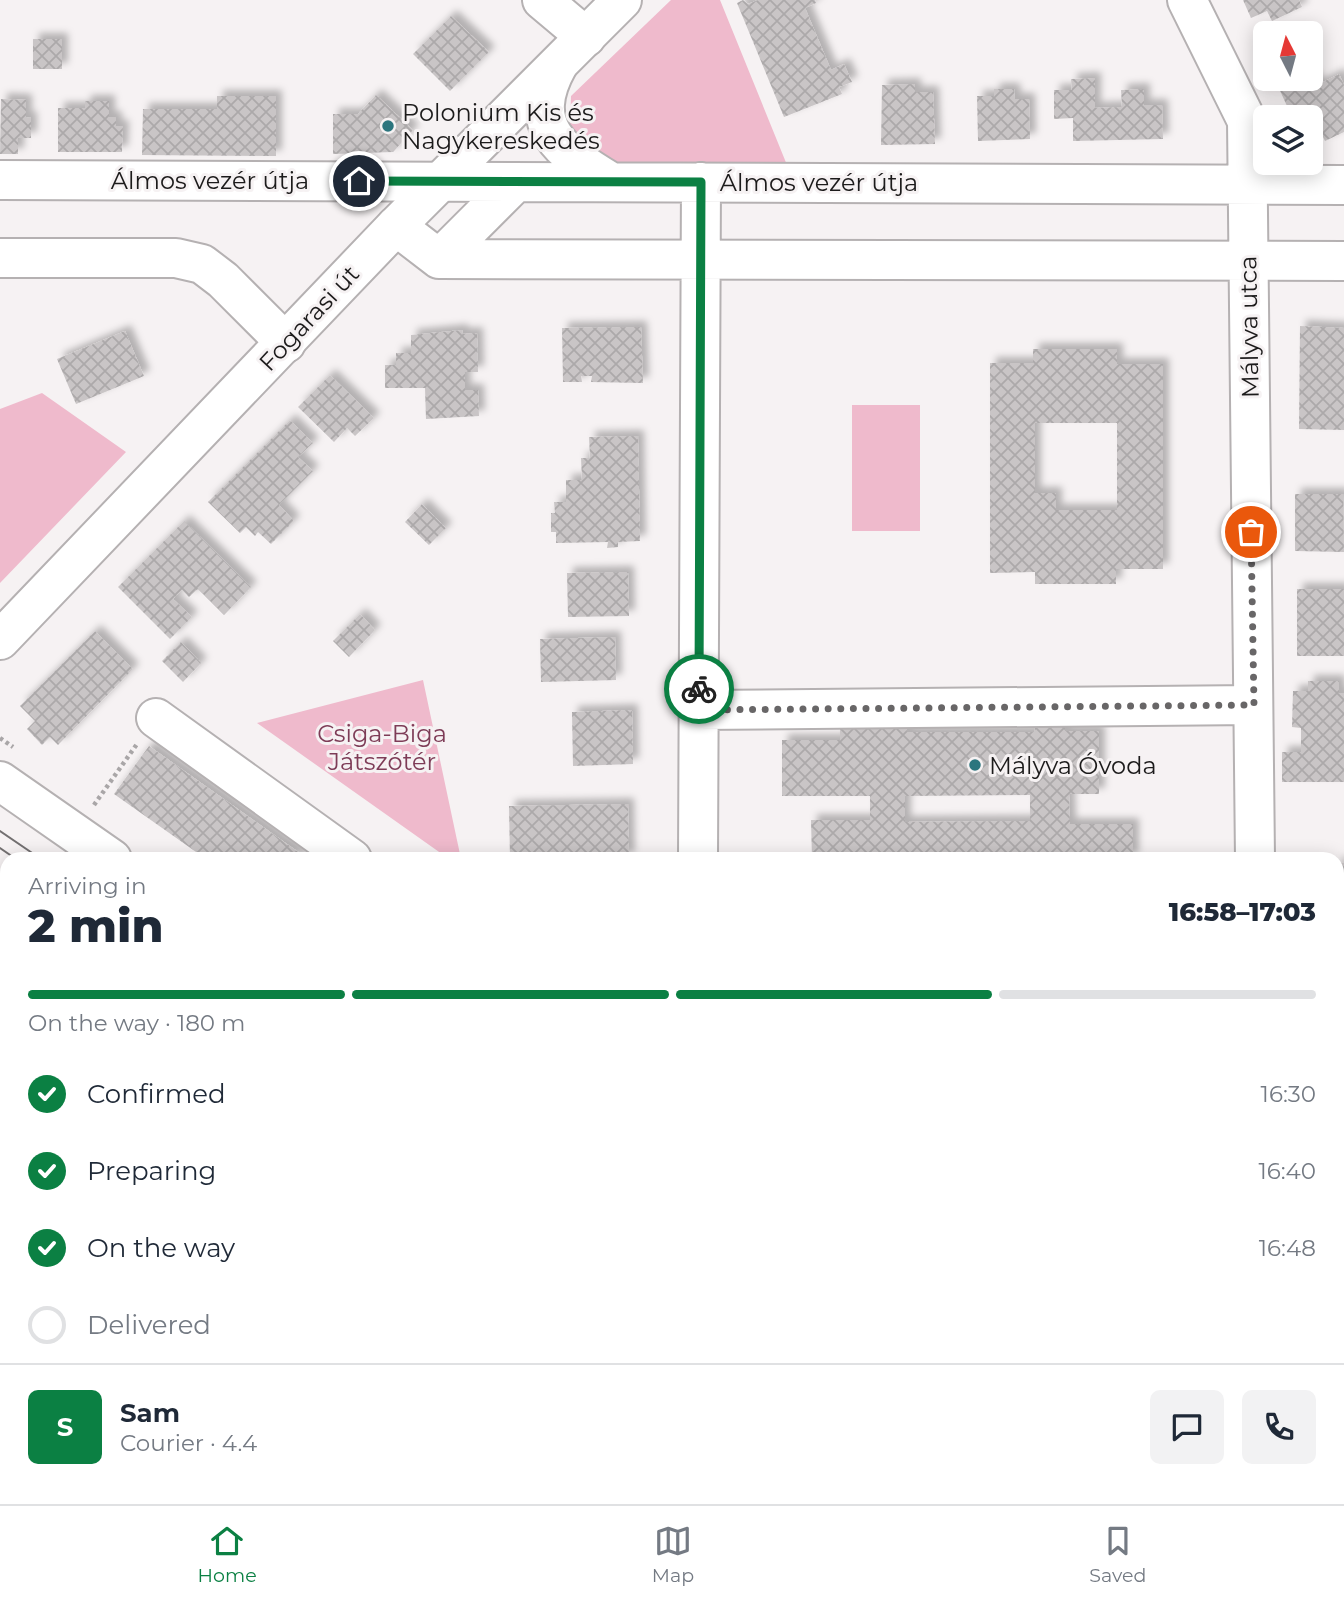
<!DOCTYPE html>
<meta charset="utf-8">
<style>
:root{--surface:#fff;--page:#f2f2f3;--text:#1f2937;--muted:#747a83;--line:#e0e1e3;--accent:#0b8043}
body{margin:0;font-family:Montserrat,sans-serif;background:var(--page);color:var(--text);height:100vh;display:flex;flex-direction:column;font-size:26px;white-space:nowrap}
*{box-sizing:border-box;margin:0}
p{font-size:23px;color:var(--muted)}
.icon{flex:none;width:38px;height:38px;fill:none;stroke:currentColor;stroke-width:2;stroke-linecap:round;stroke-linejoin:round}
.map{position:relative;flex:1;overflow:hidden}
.panel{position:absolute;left:0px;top:852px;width:1344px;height:653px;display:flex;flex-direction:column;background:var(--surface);border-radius:21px 21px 0 0;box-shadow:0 4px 18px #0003}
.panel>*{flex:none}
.needle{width:46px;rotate:354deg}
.buttons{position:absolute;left:1253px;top:21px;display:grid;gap:14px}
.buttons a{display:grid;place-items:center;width:70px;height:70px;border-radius:10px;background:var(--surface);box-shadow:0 4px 18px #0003;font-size:35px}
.pin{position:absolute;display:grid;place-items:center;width:60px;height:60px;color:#fff;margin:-30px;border:4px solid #fff;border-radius:50%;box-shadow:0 2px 7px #0007}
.courier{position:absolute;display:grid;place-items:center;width:70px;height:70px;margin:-35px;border:5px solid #0b8043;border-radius:50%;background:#fff;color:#222;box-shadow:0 2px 9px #0007}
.headline em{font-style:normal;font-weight:800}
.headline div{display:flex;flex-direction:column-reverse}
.headline{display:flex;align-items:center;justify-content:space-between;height:119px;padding:0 28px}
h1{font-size:46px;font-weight:800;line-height:52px}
.bar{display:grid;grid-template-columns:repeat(4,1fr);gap:10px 7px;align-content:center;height:84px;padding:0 28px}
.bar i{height:9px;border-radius:5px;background:var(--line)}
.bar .active{background:var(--accent)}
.bar p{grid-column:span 4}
.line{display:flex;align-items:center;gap:18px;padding:0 28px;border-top:2px solid var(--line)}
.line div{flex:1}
.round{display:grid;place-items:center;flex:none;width:74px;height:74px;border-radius:10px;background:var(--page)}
ol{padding:0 28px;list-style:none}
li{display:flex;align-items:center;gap:21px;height:77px}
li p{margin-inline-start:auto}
li .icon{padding:7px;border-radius:50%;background:var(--accent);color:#fff;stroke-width:4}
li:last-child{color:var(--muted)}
li i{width:38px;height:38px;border:4px solid var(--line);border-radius:50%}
.dock{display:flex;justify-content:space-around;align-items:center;height:98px;border-top:2px solid var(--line);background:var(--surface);font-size:19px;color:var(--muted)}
.dock a{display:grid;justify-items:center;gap:4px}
.dock .active{color:var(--accent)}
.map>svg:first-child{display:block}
.green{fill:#efbacc}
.building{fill:url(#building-cross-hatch);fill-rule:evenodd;filter:url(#shadow)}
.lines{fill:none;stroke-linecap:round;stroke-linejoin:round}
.minor-casing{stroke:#b5b1b2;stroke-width:42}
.major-casing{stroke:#b5b1b2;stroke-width:42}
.path{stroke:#a9a6a7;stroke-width:4.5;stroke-dasharray:3.5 3.5;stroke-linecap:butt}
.minor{stroke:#fff;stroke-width:38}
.major{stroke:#fff;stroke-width:38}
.tram{stroke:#737071;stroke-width:2}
.done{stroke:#686667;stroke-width:7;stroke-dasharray:0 12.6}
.route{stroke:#0b8043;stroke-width:9}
.poi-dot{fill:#2c757e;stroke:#f6f2f3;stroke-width:2.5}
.labels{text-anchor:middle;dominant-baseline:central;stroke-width:6;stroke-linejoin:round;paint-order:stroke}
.poi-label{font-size:24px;fill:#1c1b1b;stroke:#f6f2f3;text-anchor:start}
.street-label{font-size:24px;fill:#1c1b1b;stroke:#f6f2f3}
.park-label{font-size:24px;fill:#7e3c57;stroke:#f6f2f3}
</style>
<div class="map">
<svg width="1344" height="1504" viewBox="0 0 1344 1504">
<defs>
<pattern id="building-cross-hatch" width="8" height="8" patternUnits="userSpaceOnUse" patternTransform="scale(1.75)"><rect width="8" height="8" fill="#c9c5c6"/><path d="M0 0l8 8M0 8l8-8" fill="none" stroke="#aca9aa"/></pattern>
<filter id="shadow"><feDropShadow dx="6" dy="-6" stdDeviation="3.5" flood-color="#0004"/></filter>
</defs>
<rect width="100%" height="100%" fill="#f6f2f3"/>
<path class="green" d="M671,0H720L787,165H615L589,148L570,127L571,96Z
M42,393L126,452L0,583V409Z
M852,405H920V531H852Z
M423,680L461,859H449L257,723Z"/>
<path class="building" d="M743,0L748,4L758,0H815L816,3L805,8L831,70L844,64L852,82L839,87L842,94L784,117L737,3Z
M1243,0H1299L1302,7L1272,21L1267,11L1251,18Z
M451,16L489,52L450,91L413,54Z
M33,39H62V69H33Z
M1311,73L1317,85L1339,74L1344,85V132L1325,141L1317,125L1311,128V117H1292L1277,84L1288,79H1311Z
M1095,78V108L1122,107L1121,90L1144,89V105H1162L1163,139L1073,141V118L1054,119V90H1072L1071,79Z
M915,84V92H933L935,144L881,145L882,85Z
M994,89H1014L1015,99H1029L1030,139L978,141L977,96H994Z
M376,95L413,130L393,152L333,154V114H358Z
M217,96H276V156L142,155L143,109H217Z
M1,99L26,100V118L31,117V138H18V154H0Z
M85,101H109V117H116V126H123L122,152H58V108H85Z
M1300,326L1344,328V430L1299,429Z
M641,327L643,383L591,382L592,376H581L582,382H563L562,328Z
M462,330L463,334L477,333L478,372H465V390H478L479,416L426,419L425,388H385V365H396V353H411V335Z
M125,331L144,376L76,404L57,359Z
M1033,349H1117V364H1163V569H1116V584H1035V572L990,573V363H1033ZM1035,423H1117V510H1056V493H1035Z
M330,375L374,418L355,436L347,428L334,442L298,407Z
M290,420L313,443L298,457L313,471L279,505L294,521L271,544L258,532L255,536L246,527L240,533L208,502Z
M638,436L640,541L618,542V547L607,548L608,542L556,543V532H551V513H555L554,502H566V480H582L581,458H590L589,437Z
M1295,494H1343L1344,552L1295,551Z
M422,504L446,528L429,545L405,522Z
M184,521L251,587L224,615L198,589L189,597L182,590L173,599L192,617L170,639L118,587Z
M628,572L629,616L568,617L567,573Z
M1297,589H1344V656H1297Z
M360,614L375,630L349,657L333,641Z
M95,631L133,669L58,745L50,737L42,745L27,729L35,721L20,706Z
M615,637L616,680L541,682L540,639Z
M181,642L201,663L183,682L162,661Z
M1308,681H1339V693H1344V782H1282V752H1301V728L1292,727L1293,691H1308Z
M632,710L633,764L573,766L572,712Z
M872,721H906L907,732H1035L1034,723H1065V731H1099V794H1069L1070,824H1133V859H812L811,820H870V796H782V740H840V729H871ZM1030,795V821L905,822V796Z
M149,746L308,859H206L114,794Z
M628,804L629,858L510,859L509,806Z
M1337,863H1344V942H1337Z
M1337,1039H1344V1106H1337Z
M7,1092V1147L0,1141V1097Z
M1337,1130H1344V1229H1337Z
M0,1179L7,1183L0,1193Z
M1337,1253H1344V1312H1337Z
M7,1280V1339L2,1347L0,1290Z
M1337,1460L1344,1465V1504H1306L1310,1498H1337Z
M211,1498H244L239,1504H220Z
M404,1498H407L415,1504H399Z
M504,1498H563L558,1504H512Z
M1209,1498H1271L1267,1504H1205Z"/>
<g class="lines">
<defs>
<path id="minor" d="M542,0L586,37
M1187,0L1247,121L1255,859
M558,65C524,126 561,152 611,182
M0,180L1344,185
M396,226L439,259L1344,261
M0,258H176L202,264L223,280L286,343
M439,259L516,182
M698,710L1253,705
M156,718L352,859
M0,781L112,859
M698,859L701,182
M1337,991H1344
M0,1419L7,1424
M1337,1434L1344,1424
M111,1498L119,1504
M1016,1498L1025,1504
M331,1504L335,1498
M1152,1504L1156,1498
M1290,1504L1294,1498"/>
<path id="major" d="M0,640L396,226L622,0
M0,893L7,898
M862,1498L870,1504"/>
</defs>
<use href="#minor" class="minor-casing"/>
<use href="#major" class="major-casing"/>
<path class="path" d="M0,738L13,747
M94,805L137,744
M1104,1498L1112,1504"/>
<use href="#minor" class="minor"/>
<use href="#major" class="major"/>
<path class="tram" d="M0,831L41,859
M0,848L16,859
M921,1498L930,1504
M948,1498L956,1504"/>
</g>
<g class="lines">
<path class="done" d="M699,689L698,710L1254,705L1251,532"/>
<path class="route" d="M359,181L701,182L699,689"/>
</g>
<g class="poi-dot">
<circle cx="388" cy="126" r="7"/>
<circle cx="975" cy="765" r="7"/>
</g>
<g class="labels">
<g class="poi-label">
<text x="402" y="112">Polonium Kis és<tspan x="402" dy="28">Nagykereskedés</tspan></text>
<text x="989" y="765">Mályva Óvoda</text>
</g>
<g class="street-label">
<text x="210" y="180">Álmos vezér útja</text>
<text x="819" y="182">Álmos vezér útja</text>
<text transform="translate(309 318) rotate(-47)">Fogarasi út</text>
<text transform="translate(1249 327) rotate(-91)">Mályva utca</text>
</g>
<g class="park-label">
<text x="382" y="733">Csiga-Biga<tspan x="382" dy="28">Játszótér</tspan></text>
</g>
</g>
</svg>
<div class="buttons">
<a><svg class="needle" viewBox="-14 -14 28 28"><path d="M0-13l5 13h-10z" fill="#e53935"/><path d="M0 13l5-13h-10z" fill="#747a83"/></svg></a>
<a><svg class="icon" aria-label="layers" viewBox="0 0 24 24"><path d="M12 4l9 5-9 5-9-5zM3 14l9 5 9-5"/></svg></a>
</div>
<div class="pin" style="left:1251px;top:532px;background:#ea580c"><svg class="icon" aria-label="bag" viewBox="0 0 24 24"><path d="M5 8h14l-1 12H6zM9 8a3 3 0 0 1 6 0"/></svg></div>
<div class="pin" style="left:359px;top:181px;background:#1f2937"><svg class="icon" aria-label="home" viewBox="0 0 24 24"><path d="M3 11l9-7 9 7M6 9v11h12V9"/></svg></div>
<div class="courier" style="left:699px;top:689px"><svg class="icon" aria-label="bike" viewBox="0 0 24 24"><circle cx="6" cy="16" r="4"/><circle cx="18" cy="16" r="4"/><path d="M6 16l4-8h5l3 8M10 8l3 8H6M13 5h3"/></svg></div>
<section class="panel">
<div class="headline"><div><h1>2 min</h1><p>Arriving in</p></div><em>16:58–17:03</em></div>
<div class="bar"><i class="active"></i><i class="active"></i><i class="active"></i><i></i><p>On the way · 180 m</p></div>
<ol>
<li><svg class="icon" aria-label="check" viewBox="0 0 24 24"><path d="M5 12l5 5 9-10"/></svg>Confirmed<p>16:30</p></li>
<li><svg class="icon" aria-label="check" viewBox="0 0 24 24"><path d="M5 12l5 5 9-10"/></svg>Preparing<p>16:40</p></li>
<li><svg class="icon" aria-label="check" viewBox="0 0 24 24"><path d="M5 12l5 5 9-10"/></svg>On the way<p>16:48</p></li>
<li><i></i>Delivered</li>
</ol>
<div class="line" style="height:126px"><b class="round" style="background:var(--accent);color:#fff">S</b><div><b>Sam</b><p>Courier · 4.4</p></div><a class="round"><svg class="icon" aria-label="chat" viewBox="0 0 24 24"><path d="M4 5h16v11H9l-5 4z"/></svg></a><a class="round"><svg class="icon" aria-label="phone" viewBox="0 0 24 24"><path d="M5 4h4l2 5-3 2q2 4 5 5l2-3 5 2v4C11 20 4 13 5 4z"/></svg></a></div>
</section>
</div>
<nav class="dock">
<a class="active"><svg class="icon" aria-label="home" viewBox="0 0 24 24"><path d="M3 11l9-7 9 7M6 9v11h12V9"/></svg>Home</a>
<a><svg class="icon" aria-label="map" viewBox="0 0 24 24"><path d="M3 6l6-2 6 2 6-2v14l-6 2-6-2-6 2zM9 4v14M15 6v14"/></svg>Map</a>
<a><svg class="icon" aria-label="saved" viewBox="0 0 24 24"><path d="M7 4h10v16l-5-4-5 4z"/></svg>Saved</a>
</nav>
